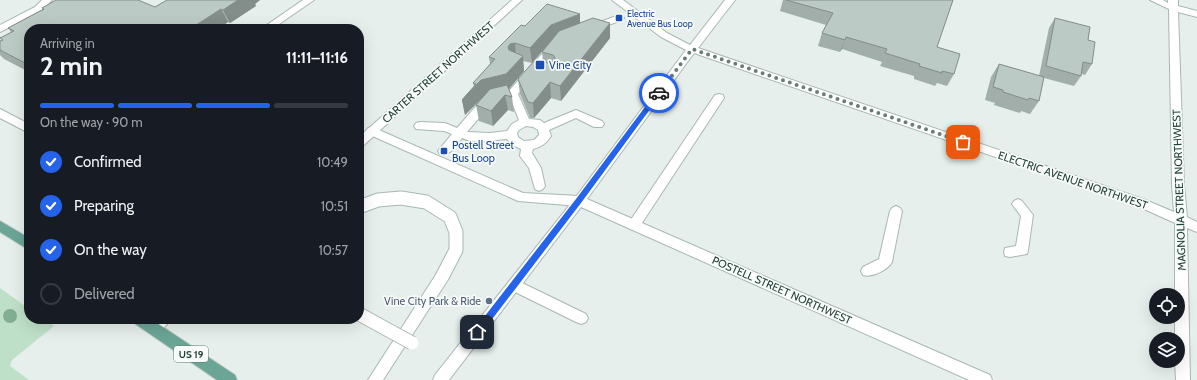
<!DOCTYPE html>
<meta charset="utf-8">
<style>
:root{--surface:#171b24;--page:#20242c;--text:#f1f3f6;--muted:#9ea1a6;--line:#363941;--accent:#2563eb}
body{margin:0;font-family:Cabin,sans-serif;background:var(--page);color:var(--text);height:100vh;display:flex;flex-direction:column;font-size:15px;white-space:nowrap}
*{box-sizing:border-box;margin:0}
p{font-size:13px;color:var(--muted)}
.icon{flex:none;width:22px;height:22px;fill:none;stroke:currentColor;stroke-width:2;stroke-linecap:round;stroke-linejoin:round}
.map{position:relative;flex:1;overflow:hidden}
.panel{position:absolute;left:24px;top:24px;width:340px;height:300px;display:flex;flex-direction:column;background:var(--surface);border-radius:16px;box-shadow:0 4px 16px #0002}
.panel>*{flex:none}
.controls{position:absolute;left:1149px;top:288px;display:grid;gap:8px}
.controls a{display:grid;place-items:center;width:36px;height:36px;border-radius:50%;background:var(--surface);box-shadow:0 4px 16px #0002;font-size:20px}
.pin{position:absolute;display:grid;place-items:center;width:34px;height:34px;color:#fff;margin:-17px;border-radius:8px;box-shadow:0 2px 6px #0006}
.courier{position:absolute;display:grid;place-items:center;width:40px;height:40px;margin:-20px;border:3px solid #2563eb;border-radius:50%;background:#fff;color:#222;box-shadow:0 1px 5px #0007}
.overview em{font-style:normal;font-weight:800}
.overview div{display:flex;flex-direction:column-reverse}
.overview{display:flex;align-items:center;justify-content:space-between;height:68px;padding:0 16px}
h1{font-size:26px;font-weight:800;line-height:30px}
.bar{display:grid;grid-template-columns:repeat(4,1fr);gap:6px 4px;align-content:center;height:48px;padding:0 16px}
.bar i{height:5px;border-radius:3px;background:var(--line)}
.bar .on{background:var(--accent)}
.bar p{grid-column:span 4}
ol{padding:0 16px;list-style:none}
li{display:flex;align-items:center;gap:12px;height:44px}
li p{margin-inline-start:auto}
li .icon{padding:4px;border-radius:50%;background:var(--accent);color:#fff;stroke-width:4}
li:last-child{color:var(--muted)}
li i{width:22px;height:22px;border:2px solid var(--line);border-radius:50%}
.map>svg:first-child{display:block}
.green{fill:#bfe0c8}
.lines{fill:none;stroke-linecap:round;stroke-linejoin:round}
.lane-casing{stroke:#a8b8b2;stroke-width:2}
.street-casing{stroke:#a8b8b2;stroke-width:2}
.primary-casing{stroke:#c2cac8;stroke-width:2}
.lane{fill:#fff;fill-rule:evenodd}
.street{fill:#fff;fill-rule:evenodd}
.primary{fill:#6aa596;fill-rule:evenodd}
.street-bridge-casing{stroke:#a8b8b2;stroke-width:15;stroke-linecap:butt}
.street-bridge{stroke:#fff;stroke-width:13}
.tree{fill:#80af93}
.wall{fill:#a1aea9}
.shaded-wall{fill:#838d89}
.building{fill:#bbcac4;stroke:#838d89}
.route{fill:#2563eb}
.done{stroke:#687f78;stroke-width:4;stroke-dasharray:0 7.2}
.transit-dot{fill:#1a4fb4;stroke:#f7fbf9;stroke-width:1.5}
.service-dot{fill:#5c6f8a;stroke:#f7fbf9;stroke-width:1.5}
.labels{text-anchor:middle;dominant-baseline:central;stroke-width:3.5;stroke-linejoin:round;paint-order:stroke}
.far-transit-label{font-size:9px;fill:#164399;stroke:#f7fbf9;text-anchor:start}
.shield{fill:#f7fbf9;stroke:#637a73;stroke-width:1}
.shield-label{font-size:10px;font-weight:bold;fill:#24423a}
.transit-label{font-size:11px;fill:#164399;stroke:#f7fbf9;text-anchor:start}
.street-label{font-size:11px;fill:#24423a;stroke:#f7fbf9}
.service-label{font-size:11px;fill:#4e5e75;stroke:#f7fbf9;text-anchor:end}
</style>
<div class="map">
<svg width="1197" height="380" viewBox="0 0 1197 380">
<rect width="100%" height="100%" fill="#e6efeb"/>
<path class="green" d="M0,288L29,309V319H44L54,326L12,360L10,366L29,380H0Z"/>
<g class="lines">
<defs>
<path id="lane" d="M719,94L723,95L724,98L638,229L634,230L630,229L628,225L630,221L715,95Z
M372,127L523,193L579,196L583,198L585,201L583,204L579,206L518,201L368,134L366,131L368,128Z
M1018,199L1022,201L1033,215L1028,250L1027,254L1010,257L1005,256L1004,252L1005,248L1016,246L1021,216L1012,204L1014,201Z
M896,206L900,208L902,211L892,262C888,270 871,278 863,275L861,271L863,267L879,259L890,211L892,208Z
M514,279L586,314L588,318L586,322L581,324L576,322L509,289L507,285L509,281Z"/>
<path id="street" d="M42,0H52L41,11L0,32V25L35,7Z
M303,0H314L272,29H261Z
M512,0H522L363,146L359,147V137Z
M612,0H623L667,33L690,45L725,0H735L698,48L1143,199L1174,212L1172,185L1169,9L1150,0H1163L1168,3V0H1178V6L1197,11V17L1178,12L1184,185L1187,217L1197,222V232L1187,228L1190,380H1176L1175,361H1178V339H1175V317H1178V295H1175V223L1135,205L694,53L587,199L990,375L992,380H969L581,207L449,380H433L435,375L575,198L686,50L661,37Z
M619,15L622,16L624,18L622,20L592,31L587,28L589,26Z
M553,44L558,47L556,49L518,94L529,119L540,120L544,123L576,110L602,121L604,124L602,127H594L576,118L549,130L551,136C546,144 541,147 533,149L532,153L541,168L545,186L543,189L539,191L535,189L529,168L520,156L521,149L512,145L507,139C494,140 474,144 462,138C456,145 450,157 440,154L438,151L452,134L444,131L416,129L414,126L416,123L420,122L445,123L457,128L484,97L509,91L550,45ZM510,98L519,120L512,124L507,131L490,133L467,132L492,103ZM526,126L533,127L538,130L539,135L534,140L524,141L518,137L517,133L519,130Z
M0,109L29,124V133L0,118Z
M442,271L447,273L449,277L447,281L383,380H368L437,273Z
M153,319H170C167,326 160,332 153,334L148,332L146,328Z"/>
<path id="primary" d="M0,221L29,238V250L0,232Z
M132,319H151L235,375L237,380H217L134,323Z"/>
</defs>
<use href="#lane" class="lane-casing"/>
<use href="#street" class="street-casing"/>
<use href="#primary" class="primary-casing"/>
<use href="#lane" class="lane"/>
<use href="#street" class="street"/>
<use href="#primary" class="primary"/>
<defs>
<path id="street-bridge" d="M359,207L378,200L401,198L426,202L450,217L456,232V250L442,277
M359,314L412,343"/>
</defs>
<use href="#street-bridge" class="street-bridge-casing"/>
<use href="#street-bridge" class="street-bridge"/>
</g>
<circle class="tree" cx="10" cy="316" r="7"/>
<path class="wall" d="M167,0H260L255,4L256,6L230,23L228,22L218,29H29V72L4,59L0,55V41L2,40L0,38L11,32L8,28L43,9L42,8L155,7Z
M783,0H953L937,47L954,74L947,86L937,83L935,86L914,79V76L880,66L882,62L842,49L840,52L818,46L822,33L826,25L780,11Z
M1055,18L1088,40L1092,64L1085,75L1082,74L1081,76L1074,86L1044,78L1039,101L1030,114L1021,111L1020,113L994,105L995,103L985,100L991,77L999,64L1039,76L1049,28Z
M580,23H610V38L561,101L551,98L534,118H530L520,94L518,79L543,62L542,52L552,40L532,63L523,61L524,71L509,89L512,97L514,112L508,110L493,126L479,121L476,105L485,95L465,115L462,100L474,87L473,83L490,64L489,57L525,26Z"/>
<path class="shaded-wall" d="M238,0H260L255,4L256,6L230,23L223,10Z
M221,9L228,22L218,29H194L193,27Z
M580,14V29L552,40L532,63L530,48L551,25Z
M610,23V38L561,101L560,86Z
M846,37L842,49L840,52L845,40Z
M515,43L516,59L512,60L508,47L510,44Z
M523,56L524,71L508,90L484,96L465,115L462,100L481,80Z
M550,82L551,98L534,118L533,103Z
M505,95L508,110L493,126L491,111Z"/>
<path class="building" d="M56,0H138L155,7L167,0H238L223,10L221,9L193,27H192L188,29H29V65L0,50V41L3,40L0,38L14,31L8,28L44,9L42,8Z
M786,0H953L937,47L960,54L954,74L942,71V73L919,66L920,64L885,53L887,49L846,37L845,40L822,33L833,13Z
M547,4L580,14L551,25L530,48L515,43L510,44L508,47L509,50L523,56L506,74L481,80L462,100L476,84L473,83L495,59L489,57L521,25L525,26Z
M593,18L610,23L560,86L550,82L533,103L528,102L518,79L535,60L548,63L554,62L555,58L553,55L542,52L559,31Z
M1055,18L1090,27L1088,40L1095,42L1092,64L1083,62L1081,76L1046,66Z
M999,64L1044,77L1039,101L1029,98L1028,100L1003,92V90L993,87Z
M29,73V76L26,75Z
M507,85L512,97L505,95L491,111L476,105L490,89Z"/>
<path class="route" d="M657,91L662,93L581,203L480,335H474V330L576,199Z"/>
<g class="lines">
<path class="done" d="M659,93L692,49L963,142"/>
</g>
<g class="transit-dot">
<rect x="615" y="14" width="8" height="8" rx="2"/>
<rect x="535" y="60" width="10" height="10" rx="2"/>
<rect x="440" y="147" width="8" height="8" rx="2"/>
</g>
<circle class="service-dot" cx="489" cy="301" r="4"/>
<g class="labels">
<g class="far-transit-label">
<text x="627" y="13">Electric<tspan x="627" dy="10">Avenue Bus Loop</tspan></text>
</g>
<rect class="shield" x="174" y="346" width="34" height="16" rx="3"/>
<g class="shield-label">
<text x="191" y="354">US 19</text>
</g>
<g class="transit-label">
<text x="549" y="65">Vine City</text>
<text x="452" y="145">Postell Street<tspan x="452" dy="13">Bus Loop</tspan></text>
</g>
<g class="street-label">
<text transform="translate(438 72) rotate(-42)">CARTER STREET NORTHWEST</text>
<text transform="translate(1073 180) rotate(19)">ELECTRIC AVENUE NORTHWEST</text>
<text transform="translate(1179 190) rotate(-92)">MAGNOLIA STREET NORTHWEST</text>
<text transform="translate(782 290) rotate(24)">POSTELL STREET NORTHWEST</text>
</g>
<g class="service-label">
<text x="481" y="301">Vine City Park &amp; Ride</text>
</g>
</g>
</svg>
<div class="controls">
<a><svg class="icon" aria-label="locate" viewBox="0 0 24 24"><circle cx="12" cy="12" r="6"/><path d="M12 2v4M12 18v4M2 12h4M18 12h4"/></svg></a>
<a><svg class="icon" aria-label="layers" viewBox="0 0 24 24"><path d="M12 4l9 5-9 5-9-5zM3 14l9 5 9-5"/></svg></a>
</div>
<div class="pin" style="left:963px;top:142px;background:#ea580c"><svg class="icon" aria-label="bag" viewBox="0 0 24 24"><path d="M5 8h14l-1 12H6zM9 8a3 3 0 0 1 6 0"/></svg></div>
<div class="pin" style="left:477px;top:332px;background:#1f2937"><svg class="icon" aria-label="home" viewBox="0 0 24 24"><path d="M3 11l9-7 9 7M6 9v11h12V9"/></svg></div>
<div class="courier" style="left:659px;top:93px"><svg class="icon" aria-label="car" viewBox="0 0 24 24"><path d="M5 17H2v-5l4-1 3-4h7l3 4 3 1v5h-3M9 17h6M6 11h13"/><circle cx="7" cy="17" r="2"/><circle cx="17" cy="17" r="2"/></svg></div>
<section class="panel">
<div class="overview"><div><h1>2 min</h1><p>Arriving in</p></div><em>11:11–11:16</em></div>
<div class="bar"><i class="on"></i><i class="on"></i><i class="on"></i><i></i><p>On the way · 90 m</p></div>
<ol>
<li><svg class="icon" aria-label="check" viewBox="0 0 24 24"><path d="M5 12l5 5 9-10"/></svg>Confirmed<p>10:49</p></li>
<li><svg class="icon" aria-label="check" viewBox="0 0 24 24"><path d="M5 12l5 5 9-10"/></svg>Preparing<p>10:51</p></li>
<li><svg class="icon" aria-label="check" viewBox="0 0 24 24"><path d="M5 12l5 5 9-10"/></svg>On the way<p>10:57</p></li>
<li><i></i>Delivered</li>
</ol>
</section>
</div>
